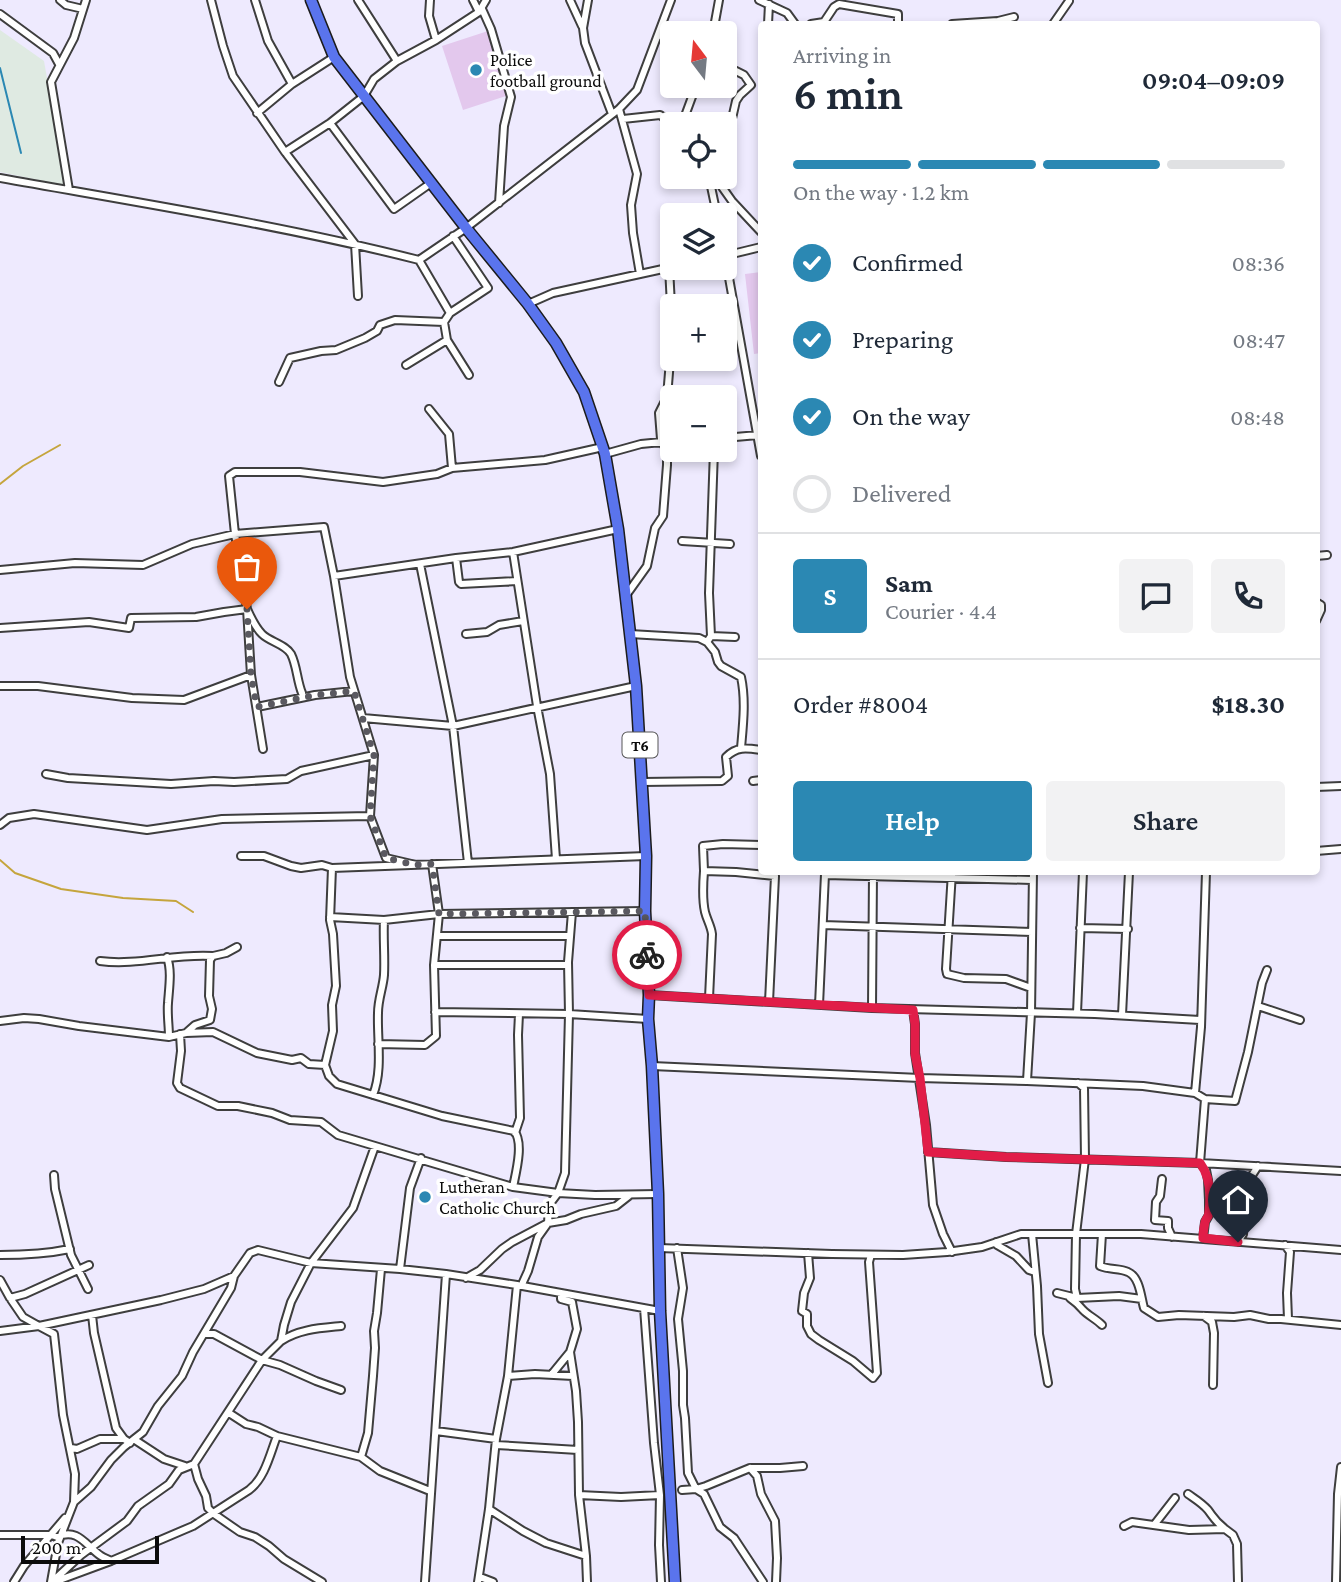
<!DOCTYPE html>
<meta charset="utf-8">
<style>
:root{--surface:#fff;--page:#f2f2f3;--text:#1f2937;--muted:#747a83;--line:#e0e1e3;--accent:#2b88b3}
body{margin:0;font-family:"Crimson Pro",serif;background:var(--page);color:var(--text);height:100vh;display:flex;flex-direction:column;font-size:26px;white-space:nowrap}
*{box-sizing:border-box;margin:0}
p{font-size:23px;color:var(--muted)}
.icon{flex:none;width:38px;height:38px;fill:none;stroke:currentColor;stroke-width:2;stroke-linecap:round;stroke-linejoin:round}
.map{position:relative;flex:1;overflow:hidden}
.drawer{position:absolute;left:758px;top:21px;width:562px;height:854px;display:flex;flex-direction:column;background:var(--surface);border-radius:7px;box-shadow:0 4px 10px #0003}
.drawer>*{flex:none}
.needle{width:46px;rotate:344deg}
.fabs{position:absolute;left:660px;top:21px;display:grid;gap:14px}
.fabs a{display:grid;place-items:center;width:77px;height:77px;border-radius:7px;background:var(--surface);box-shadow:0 4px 10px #0003;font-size:35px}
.scale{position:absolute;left:21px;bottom:18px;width:138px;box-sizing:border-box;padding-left:7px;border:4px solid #0b0b0b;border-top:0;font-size:19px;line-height:24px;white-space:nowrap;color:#0b0b0b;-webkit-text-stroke:5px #fff;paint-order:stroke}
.pin{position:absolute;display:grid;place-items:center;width:60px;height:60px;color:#fff;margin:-72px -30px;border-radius:50% 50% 50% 0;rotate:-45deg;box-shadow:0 0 7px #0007}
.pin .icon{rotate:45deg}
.courier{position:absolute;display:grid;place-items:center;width:70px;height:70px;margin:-35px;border:5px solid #e11d48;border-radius:50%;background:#fff;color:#222;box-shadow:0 2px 9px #0007}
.overview em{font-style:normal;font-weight:600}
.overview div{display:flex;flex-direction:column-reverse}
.overview{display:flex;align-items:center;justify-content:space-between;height:119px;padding:0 35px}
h1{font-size:46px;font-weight:600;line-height:52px}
.bar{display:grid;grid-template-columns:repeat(4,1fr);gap:10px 7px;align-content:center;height:84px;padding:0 35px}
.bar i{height:9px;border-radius:5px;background:var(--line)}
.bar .on{background:var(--accent)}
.bar p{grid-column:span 4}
.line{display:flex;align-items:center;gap:18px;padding:0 35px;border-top:2px solid var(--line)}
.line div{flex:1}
.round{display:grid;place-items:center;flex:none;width:74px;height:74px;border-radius:7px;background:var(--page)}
ol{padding:0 35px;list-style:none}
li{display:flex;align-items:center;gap:21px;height:77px}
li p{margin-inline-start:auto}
li .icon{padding:7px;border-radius:50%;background:var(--accent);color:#fff;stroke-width:4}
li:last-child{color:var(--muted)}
li i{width:38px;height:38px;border:4px solid var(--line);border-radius:50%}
.primary-button{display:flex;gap:14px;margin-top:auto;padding:14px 35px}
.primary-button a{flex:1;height:80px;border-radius:7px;background:var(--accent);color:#fff;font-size:28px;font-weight:600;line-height:80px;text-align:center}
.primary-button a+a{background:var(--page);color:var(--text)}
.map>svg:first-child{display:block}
.industrial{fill:#dfeae2}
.pitch{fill:#e3c8ed}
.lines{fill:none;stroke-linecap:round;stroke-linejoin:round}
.stream{stroke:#c5a53d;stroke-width:2}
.minor-casing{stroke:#3e3e3e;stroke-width:10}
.highway-casing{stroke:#1c1c1c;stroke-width:13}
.minor{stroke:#fff;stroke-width:6}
.highway{stroke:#5a74ed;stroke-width:10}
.rail{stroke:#2b88b3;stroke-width:2}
.done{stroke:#5a5960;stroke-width:7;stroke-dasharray:0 12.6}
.route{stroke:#e11d48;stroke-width:9}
.poi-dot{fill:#2b88b3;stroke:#fff;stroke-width:2.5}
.labels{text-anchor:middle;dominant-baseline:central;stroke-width:7;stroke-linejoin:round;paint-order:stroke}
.shield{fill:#fff;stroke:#545454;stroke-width:2}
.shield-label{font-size:16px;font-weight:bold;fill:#0b0b0b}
.poi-label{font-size:18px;fill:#0b0b0b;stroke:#fff;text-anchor:start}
</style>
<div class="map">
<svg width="1341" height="1582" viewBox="0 0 1341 1582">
<rect width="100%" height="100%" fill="#eeeafe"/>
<path class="industrial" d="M0,30L44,61L66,186L0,172Z"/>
<path class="pitch" d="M488,31L509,95L463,110L442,46Z
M761,272V353L754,354L745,274Z"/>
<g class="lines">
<path class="stream" d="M0,484L23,466L60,445
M0,860L15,873L61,889L123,898L176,901L193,912"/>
<defs>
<path id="minor" d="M60,0L66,5L83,9
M211,0L223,46L233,76L285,152L355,244L358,296
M255,0L268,41L292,84
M358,0L397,61
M430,0L429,16L436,40
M473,0L479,12
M570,0L582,26
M588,0L583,28L585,43L612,114
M759,0L787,13L795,24
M482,9L491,29L511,97L504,126L499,203
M0,14L53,53L59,64
M768,24L769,4
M811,24L824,22L834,7L839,4L898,14V24
M952,24L998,21L1014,17
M1053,24L1069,1
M713,33L719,0
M658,35L672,39
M724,65L744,75L751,85L740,95L736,101L729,132
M619,109L637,174L631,205L633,233L640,274
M257,113L292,84L334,57
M623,119L660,115L663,117L672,128
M330,123L394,209L431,183
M682,124L696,86
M285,152L330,123L364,96L374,79L397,61L436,40L479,12L486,0
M709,177L717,215
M715,177L732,201L761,232
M0,178C140,203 281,225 419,260L466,228L619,109L637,90L671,0
M69,190L51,82L74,38L86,0
M453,236L488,288L450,313L444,322L447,340L469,375
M724,250L761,456
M724,256L761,247
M419,260L450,313
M669,267L672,325
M528,304L553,293L672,267
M406,365L447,340
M279,382L290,358L321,351L336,350L365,338L377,331L380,325L395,320L444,322
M429,409L449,434L452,468L545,460L603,447
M724,438L758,435
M605,454L641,444L672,441
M682,541L730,544
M513,552L537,706L550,774L556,859
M1316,556L1327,555
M456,558L459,582L461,584L517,581
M420,564L453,726L468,863
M0,570L75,563L143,565L192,544L235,534L324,527L334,576L350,677L374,755L370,816L386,858L416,865
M334,576L456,558L513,552L618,529
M627,594L647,566L655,528L663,516L667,465V452L661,439L659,413L667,397L672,336
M1316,602L1321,605V610L1316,621
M0,628L89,622L129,628L131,618L196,617L224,612L247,609C251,618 256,628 262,634C270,642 285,644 291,654C297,666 297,681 302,693
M466,634L487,632L499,625L523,621
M630,634L699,638L707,642L715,652L718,662L721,666L741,677C746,700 743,725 741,748
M711,636L735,637
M707,642L711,636L709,593L714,450
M0,686H38L132,698L184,700L251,675
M257,707L315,695L354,691
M363,718L453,726L636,686
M263,749L251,675L247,609L235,534L229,476L235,472H300L383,482L437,474L452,468
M46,774L68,778L171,784L214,781L234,782L287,779L301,771L374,755
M753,781L761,780
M642,782L722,781L728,776L726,757C737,746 747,748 761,750
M1316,787L1341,786
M0,825L9,818L34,814L147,830L222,819L370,816
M1316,851L1341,849
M241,856H264L291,866L301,868L322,865L332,868L330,920L333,934L336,986L332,1005L333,1031L325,1065
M332,868L646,856
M704,871L703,846L723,844L761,845
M952,872L946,969L947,974L964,978L1006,979L1031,988
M825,875L1032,880
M330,917L384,920L439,914L645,911
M823,925L1032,932
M1080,928L1128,929
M437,936H570
M167,957C172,971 169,988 168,1003C167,1014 169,1026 169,1037
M100,961C138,966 175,953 213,956
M434,965H568
M649,995L872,1008L1095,1014L1200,1020
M709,998L712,934C711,926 707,920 705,912C702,899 703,884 704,871L736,872L775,876L769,1002
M819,1005L825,874
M1258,1006L1300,1020
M872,1008L873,872
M913,1010L915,1024V1053L926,1125L933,1205L943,1234L952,1252
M435,1012L569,1014L648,1019
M1077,1013L1083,872
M1122,1015L1129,872
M0,1021L24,1018L39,1019L79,1026L169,1037L186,1033L213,1032L257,1053L292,1060L301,1058L309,1064L325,1065L329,1076L337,1084L442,1116L514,1131C524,1142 516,1172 513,1187
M186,1033L195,1025L210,1020L212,1009L209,996L210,960L213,956L226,953L237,947
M180,1034L181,1051L177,1083L180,1088L218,1106H238L272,1113L290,1120L321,1122L338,1135L513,1187L558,1193L595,1195L658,1194
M378,1044L425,1045L436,1036L434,965L439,914L432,864
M652,1066L920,1078L1027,1081L1031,1013L1033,872
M1027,1081L1143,1086L1195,1093L1205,1099L1235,1101L1248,1052L1262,983L1267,970
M1195,1093L1201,1027L1206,872
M373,1095C383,1070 377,1039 378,1013C378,999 383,988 384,975C385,957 383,938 384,920
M515,1133L520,1118L518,1035L519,1014
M928,1152L1006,1157L1200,1163L1341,1171
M54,1175L55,1189L71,1255L88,1289
M1162,1179L1160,1196L1156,1202L1155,1220L1168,1221V1228L1172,1237
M1032,1234L1037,1286L1039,1334L1048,1383
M1102,1234H1141L1341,1250
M1203,1239L1205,1222L1209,1215V1200L1208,1180L1206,1170L1200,1163L1205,1099
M996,1242L997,1245L1016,1256L1029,1270L1035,1272
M1238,1242L1243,1234L1246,1200L1250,1186L1249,1180L1258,1166
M1285,1245L1290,1252L1287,1293L1288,1319
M659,1248L832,1254L903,1255L947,1252L982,1247L1021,1234H1102L1100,1266C1109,1270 1120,1268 1128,1272C1140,1277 1141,1298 1144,1308L1158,1317L1179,1315L1234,1317L1250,1315L1269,1319H1281L1341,1325
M677,1248L683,1288L678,1319L683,1371V1405L685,1418L688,1473L696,1489L704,1494L720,1527L734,1538L763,1582
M808,1253L810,1278L804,1293L802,1311L807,1314V1326L811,1334L819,1340L853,1361L873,1378L877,1373L869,1262L871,1255
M0,1255C24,1255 46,1254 70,1249
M400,1269L410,1188L421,1158
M466,1278L480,1270L502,1249L512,1242L548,1223L566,1220L581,1214L616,1206L630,1195
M0,1280L10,1298L23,1317L39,1326L161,1300L204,1289L234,1276L250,1253L258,1250L311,1263L400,1269L446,1274L517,1285L660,1311
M523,1282L528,1271L538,1237L548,1223L549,1205L558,1193L565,1173L569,1014L568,962L572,912
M561,1293V1299L572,1302L577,1329L570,1352L576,1391L578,1422L579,1495L586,1556L587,1582
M1057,1293L1077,1298L1119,1296L1142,1299
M10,1298L25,1294L89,1265
M1070,1298C1076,1302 1079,1305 1083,1310C1089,1316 1096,1319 1102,1325
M1077,1298L1075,1289L1076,1234L1085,1159L1084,1088L1078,1083
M644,1308L654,1443L660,1495L659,1545L661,1582
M92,1315L94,1333L116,1428L124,1439L130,1443
M1204,1316L1212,1322L1214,1333L1213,1385
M0,1331L39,1326L54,1334L63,1415L75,1474L74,1502L58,1543L51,1582
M204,1334H214L262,1360L280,1365L316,1381L341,1390
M281,1341C299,1329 321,1328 341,1326
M552,1374L570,1352
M508,1376L535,1374L573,1376
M229,1413L246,1424L258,1427L277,1436L361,1457L380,1471L430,1491
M436,1431L496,1439
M135,1440L164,1459L185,1466
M496,1445L578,1450
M71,1448L77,1449L100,1439H124
M361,1457L368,1433L373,1376L375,1348L374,1331L377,1313L381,1269
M194,1464L198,1479L206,1496L208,1508L214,1514L240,1532L255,1537L269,1546L284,1559L322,1582
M750,1468L757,1476L761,1494L775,1521L777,1558L776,1582
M682,1490L696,1489L706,1486L750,1468H780L803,1466
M1188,1494C1195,1499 1202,1503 1208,1510C1214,1518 1215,1521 1224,1528
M579,1495L621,1497L660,1495
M74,1502L91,1487L111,1460L124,1447L143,1432L158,1406L182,1376L193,1352L231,1288L234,1276
M489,1509L523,1531L546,1543L586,1556
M1154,1525L1175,1498
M1124,1526L1132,1522L1189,1530L1225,1529L1233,1535L1237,1544L1238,1582
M0,1535H52L57,1537C78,1527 86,1546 101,1556C104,1558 108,1559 111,1561L193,1526L249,1490C265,1478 270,1454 277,1436
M480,1577L493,1582
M14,1582L24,1566L65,1518
M52,1582L81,1555L127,1521L138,1506L169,1484L179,1470L194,1464L262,1360L281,1341L284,1325L291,1302L311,1263L353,1208L375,1146
M54,1582L111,1561
M425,1582L446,1274
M478,1582L489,1509L496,1439L508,1376L517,1285
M1336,1582L1338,1494L1341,1467"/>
<path id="highway" d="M311,0L334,57L466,228L528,304L556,343L584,392L605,454L618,529L636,686L646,856L645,911L649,995L648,1019L652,1066L658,1194L660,1311L675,1582"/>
</defs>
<use href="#minor" class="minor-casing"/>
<use href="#highway" class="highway-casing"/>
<use href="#minor" class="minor"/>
<use href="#highway" class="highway"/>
<path class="rail" d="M0,68L21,153"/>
</g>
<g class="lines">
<path class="done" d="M247,609L251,675L257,707L316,695L354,691L374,755L370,816L386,858L416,865L432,864L439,914L645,911L647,955"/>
<path class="route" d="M647,955L649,995L913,1010L915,1024V1054L920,1078L928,1152L1006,1157L1200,1163C1210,1176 1211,1195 1209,1211C1208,1220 1208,1214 1205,1222C1204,1227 1203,1233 1203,1238L1238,1242"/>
</g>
<g class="poi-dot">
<circle cx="476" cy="70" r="7"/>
<circle cx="425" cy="1197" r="7"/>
</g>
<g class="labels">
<rect class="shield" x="622.5" y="732.5" width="35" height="25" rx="5"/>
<g class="shield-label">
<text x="640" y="745">T6</text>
</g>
<g class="poi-label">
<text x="490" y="60">Police<tspan x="490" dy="21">football ground</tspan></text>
<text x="439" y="1187">Lutheran<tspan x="439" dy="21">Catholic Church</tspan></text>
</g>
</g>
</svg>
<div class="fabs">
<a><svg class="needle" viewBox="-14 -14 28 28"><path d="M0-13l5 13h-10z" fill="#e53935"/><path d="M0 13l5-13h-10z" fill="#747a83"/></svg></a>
<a><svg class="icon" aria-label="locate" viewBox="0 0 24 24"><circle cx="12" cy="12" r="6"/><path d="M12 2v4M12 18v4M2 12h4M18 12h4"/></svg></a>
<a><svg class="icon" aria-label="layers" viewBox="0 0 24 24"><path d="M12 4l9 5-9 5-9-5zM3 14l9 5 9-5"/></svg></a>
<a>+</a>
<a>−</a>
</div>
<div class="scale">200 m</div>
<div class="pin" style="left:247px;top:609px;background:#ea580c"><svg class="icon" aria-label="bag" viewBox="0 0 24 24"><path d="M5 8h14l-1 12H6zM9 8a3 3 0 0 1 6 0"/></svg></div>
<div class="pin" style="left:1238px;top:1242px;background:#1f2937"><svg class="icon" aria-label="home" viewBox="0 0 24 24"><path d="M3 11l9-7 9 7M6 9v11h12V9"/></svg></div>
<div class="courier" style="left:647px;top:955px"><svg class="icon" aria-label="bike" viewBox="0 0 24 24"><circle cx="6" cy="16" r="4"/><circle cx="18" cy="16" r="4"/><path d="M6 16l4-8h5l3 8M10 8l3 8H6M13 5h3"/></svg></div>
<section class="drawer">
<div class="overview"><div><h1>6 min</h1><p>Arriving in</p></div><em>09:04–09:09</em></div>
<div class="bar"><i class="on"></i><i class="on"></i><i class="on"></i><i></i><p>On the way · 1.2 km</p></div>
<ol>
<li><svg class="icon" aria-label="check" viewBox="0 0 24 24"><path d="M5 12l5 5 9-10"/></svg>Confirmed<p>08:36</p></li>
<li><svg class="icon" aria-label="check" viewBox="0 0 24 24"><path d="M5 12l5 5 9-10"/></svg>Preparing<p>08:47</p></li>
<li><svg class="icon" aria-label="check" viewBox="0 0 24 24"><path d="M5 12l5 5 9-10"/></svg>On the way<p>08:48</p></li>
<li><i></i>Delivered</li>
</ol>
<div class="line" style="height:126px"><b class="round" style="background:var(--accent);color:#fff">S</b><div><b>Sam</b><p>Courier · 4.4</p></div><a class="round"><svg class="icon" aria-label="chat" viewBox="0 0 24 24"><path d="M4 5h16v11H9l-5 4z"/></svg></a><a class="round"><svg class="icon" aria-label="phone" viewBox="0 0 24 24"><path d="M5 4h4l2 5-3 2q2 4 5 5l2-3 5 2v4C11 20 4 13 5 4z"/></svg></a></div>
<div class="line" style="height:91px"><div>Order #8004</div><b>$18.30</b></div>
<div class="primary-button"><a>Help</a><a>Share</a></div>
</section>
</div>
